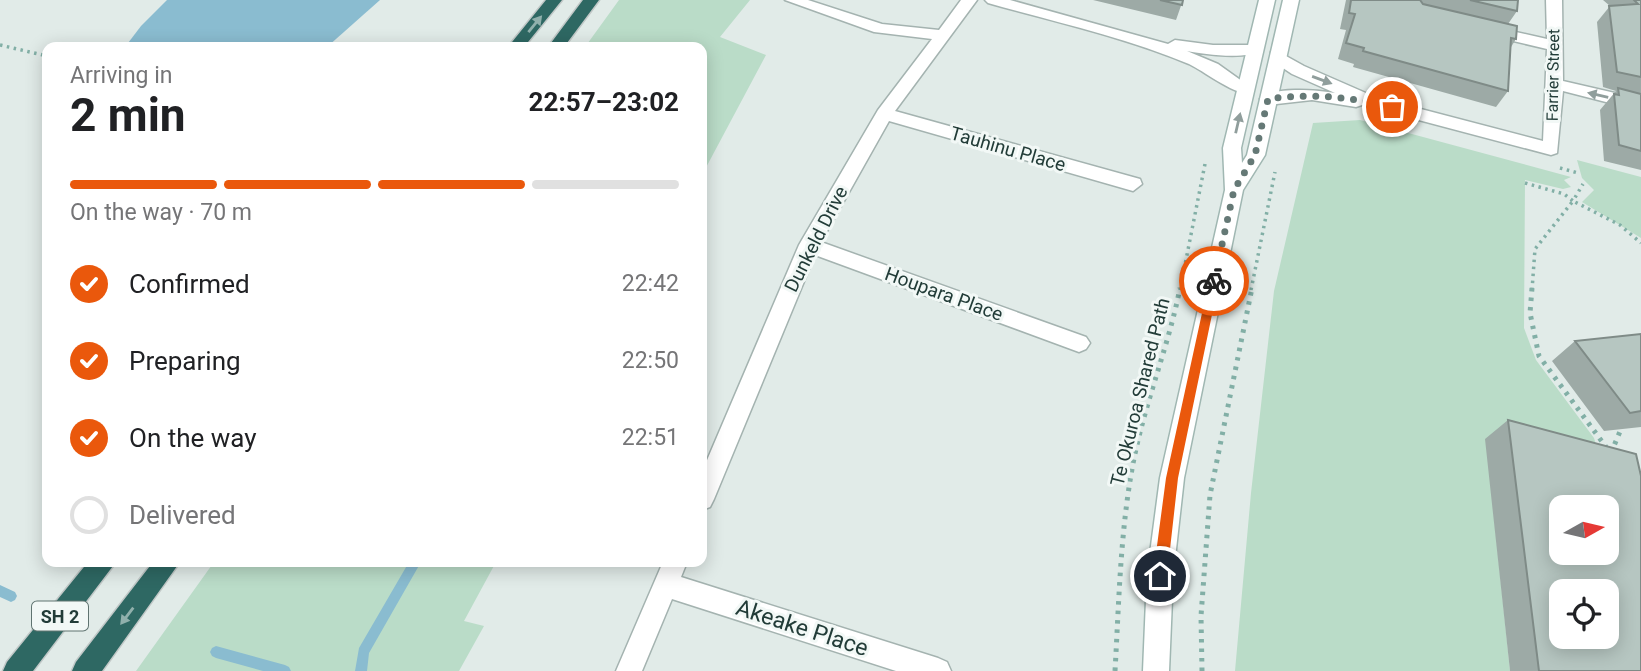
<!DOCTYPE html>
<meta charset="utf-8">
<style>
:root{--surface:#fff;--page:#f2f2f2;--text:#202124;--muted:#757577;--line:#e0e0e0;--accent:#ea580c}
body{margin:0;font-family:Roboto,sans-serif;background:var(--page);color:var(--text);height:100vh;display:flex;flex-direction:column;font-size:26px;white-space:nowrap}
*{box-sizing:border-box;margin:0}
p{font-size:23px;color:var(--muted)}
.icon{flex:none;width:38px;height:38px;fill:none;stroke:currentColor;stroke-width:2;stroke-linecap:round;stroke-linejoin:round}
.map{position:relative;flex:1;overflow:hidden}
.side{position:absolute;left:42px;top:42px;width:665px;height:525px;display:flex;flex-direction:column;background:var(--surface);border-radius:14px;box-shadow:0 4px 18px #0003}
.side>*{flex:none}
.needle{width:46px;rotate:82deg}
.buttons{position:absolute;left:1549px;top:495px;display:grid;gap:14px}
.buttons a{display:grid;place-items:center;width:70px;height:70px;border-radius:14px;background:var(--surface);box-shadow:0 4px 18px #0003;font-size:35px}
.pin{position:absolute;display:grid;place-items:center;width:60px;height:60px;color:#fff;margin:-30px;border:4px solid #fff;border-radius:50%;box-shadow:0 2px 7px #0007}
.courier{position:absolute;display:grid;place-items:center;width:70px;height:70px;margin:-35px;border:5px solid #ea580c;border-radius:50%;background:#fff;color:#222;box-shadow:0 2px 9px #0007}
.head em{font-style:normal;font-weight:700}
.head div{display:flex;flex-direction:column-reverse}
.head{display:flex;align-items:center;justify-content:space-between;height:119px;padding:0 28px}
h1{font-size:46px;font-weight:700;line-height:52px}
.bar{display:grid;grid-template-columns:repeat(4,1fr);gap:10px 7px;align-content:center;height:84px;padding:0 28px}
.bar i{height:9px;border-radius:5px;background:var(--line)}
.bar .selected{background:var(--accent)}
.bar p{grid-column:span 4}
ol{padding:0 28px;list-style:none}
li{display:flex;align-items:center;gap:21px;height:77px}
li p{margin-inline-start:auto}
li .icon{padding:7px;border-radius:50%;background:var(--accent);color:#fff;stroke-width:4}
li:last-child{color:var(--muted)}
li i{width:38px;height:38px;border:4px solid var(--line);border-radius:50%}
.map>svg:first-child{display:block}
.green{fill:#badcc8}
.water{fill:#8abcd0}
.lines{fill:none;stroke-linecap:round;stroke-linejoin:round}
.stream{fill:#8abcd0;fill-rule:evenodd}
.street-casing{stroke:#a4b3b0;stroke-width:3}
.secondary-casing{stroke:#a0b7b2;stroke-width:3}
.highway-casing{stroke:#c1c8c7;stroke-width:3}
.path-far1{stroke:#82afa6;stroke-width:3.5;stroke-dasharray:2.5 4.5;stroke-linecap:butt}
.path{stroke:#82afa6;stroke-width:5;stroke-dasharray:3.5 6;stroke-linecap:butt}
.street{fill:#fff;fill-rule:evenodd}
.secondary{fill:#fff;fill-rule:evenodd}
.highway{fill:#2e6863;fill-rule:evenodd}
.wall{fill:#9daaa6}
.building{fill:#b6c6c1;stroke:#7f8b87;stroke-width:2;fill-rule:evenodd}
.oneway{fill:#90b0ac}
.oneway2{fill:#909e9c}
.route{fill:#ea580c}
.done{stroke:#657976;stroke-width:7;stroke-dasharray:0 12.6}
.labels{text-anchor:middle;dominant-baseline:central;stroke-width:6;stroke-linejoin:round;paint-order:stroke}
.far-street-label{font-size:16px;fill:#223c38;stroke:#f2f8f6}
.shield{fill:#f2f8f6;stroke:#607471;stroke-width:2}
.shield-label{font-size:18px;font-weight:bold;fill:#223c38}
.street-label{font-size:19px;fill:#223c38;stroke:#f2f8f6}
.near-street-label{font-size:23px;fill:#223c38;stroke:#f2f8f6}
</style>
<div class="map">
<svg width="1641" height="671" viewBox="0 0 1641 671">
<rect width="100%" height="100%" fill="#e1ebe8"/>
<path class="green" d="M619,0H750L720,37L766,55L702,175V47H585Z
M1360,120L1571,177L1564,180L1571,187L1563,189L1525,180L1524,328L1536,360L1594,438L1598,451L1486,439L1510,671H1235L1251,493L1274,291L1313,123Z
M1577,160L1641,177V238L1582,202L1594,190L1582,178Z
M214,562H496L464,621L484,626L459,671H136Z"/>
<path class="water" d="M167,0H380L327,47H125L141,26Z"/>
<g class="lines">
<path class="stream" d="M409,562H421L369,653L367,671H355L359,648Z
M0,585L15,592L17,596L15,600L11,602L0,597Z
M216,646L285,665L289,667L291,671H263L216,658L212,656L210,652L212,648Z"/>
<defs>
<path id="street" d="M785,0H808L882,24L939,30L961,0H977L895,111L1140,179L1142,184L1133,191L889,121L821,242L1086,337L1090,343L1086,349L1079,352L815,255L714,499L710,507L702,510V472L799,245L878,110L932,39L874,32Z
M985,0H1010L1168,44L1175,40L1213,45H1259L1261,49C1249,61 1203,54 1187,51L1218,64L1253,89L1251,93C1237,97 1204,71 1189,64C1124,37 1055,22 988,3Z
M1546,0H1562L1563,81L1641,99V111L1563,91L1557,153L1551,155L1362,105L1356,107L1312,100L1268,105L1260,99C1271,86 1318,90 1335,93L1292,74L1271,60V52L1277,51L1304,66L1375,97L1543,141L1547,49L1483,34L1481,31L1489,26L1547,39Z
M663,562H687L681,577L938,658L947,662L951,671H896L672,599L642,671H616Z"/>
<path id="secondary" d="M1259,0H1275L1241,148L1242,163L1247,155L1283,0H1299L1265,155L1243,190L1184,478L1173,576L1169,671H1143L1147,576L1160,478L1225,190L1223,148Z"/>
<path id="highway" d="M546,0H562L524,47H508Z
M583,0H599L564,47H548Z
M88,562H116L33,671H3L7,662Z
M153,562H180L102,671H72L76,662Z"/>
</defs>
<use href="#street" class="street-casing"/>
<use href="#secondary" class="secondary-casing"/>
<use href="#highway" class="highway-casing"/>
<path class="path-far1" d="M0,45L47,56
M1560,168L1578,173
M1525,183L1564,194L1573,201L1583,184
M1180,290L1205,164
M1251,290L1275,172
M1532,290L1535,249L1573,201L1620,225L1641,243"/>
<path class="path" d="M1532,288L1530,313L1539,356L1606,447
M1611,453L1621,429
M1115,671C1119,602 1120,537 1132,469C1143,407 1168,349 1180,288
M1202,671L1201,616L1210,495L1252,288"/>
<use href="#street" class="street"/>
<use href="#secondary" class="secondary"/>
<use href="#highway" class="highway"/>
</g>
<path class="wall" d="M1093,0H1183L1176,20Z
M1346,0H1518L1517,11L1508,24L1516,39L1511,47L1508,91L1496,107L1353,67L1354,64L1338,59L1346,30L1340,29Z
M1603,0H1641V170L1604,161L1600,110L1616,91L1603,87L1597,22L1610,6Z
M1641,334V427L1604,431L1552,361L1575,341Z
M1508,420L1641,671H1510L1485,439Z"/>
<path class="building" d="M1160,0H1183L1182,5Z
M1351,0H1420L1423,4L1517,26L1516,39L1511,38L1508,91L1363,51L1364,48L1346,43L1355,14L1349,13Z
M1470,0H1518L1517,11Z
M1634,0H1641V77L1617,72L1609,6L1638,4Z
M1618,88L1641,94V151L1619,145L1614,94L1619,95Z
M1641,334V411L1630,413L1575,341Z
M1508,420L1636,454L1641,476V671H1539ZM1561,508H1606V553H1561ZM1561,592H1606V637H1561Z"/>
<defs><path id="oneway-solid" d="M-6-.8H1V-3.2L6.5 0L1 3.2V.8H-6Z" transform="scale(1.75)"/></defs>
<g class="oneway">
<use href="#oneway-solid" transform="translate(535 24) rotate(-51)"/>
<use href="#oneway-solid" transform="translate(127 616) rotate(127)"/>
</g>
<g class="oneway2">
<use href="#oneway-solid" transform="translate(1322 80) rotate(20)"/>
<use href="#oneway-solid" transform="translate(1598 95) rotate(-167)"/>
<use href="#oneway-solid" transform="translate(1238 123) rotate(-77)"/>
</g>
<path class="route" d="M1214,277L1219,281L1178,478L1167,576L1160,583L1153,576L1166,478L1209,281Z"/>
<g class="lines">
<path class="done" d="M1214,281L1234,190L1255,155L1268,99C1308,93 1353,97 1392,107"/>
</g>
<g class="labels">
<g class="far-street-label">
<text transform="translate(1553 75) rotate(-89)">Farrier Street</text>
</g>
<rect class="shield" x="32" y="601.5" width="56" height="29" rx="5"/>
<g class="shield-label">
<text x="60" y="616">SH 2</text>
</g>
<g class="street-label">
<text transform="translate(1008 149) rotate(16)">Tauhinu Place</text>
<text transform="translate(816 239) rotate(-63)">Dunkeld Drive</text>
<text transform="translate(944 294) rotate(20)">Houpara Place</text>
<text transform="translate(1140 392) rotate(-76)">Te Okuroa Shared Path</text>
</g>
<g class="near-street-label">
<text transform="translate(802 628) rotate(18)">Akeake Place</text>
</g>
</g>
</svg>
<div class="buttons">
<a><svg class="needle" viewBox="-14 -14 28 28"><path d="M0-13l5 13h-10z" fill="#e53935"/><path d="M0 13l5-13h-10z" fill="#757577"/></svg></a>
<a><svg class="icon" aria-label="locate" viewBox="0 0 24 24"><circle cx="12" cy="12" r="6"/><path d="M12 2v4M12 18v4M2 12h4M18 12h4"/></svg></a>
</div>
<div class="pin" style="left:1392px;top:107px;background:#ea580c"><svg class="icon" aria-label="bag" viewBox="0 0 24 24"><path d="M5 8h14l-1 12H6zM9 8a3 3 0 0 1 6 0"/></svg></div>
<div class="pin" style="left:1160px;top:576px;background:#1f2937"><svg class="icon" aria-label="home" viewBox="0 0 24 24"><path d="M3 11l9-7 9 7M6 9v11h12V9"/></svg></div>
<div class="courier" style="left:1214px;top:281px"><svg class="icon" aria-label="bike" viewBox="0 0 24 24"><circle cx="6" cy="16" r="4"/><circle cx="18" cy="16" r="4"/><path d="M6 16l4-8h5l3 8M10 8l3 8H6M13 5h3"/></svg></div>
<section class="side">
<div class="head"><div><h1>2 min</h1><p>Arriving in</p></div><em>22:57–23:02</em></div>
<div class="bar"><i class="selected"></i><i class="selected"></i><i class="selected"></i><i></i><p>On the way · 70 m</p></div>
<ol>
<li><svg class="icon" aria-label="check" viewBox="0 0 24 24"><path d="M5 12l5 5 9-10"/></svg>Confirmed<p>22:42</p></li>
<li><svg class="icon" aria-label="check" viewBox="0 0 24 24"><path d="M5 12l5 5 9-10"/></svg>Preparing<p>22:50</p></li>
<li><svg class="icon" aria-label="check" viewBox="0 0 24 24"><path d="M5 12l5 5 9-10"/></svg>On the way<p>22:51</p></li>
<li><i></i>Delivered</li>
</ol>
</section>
</div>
